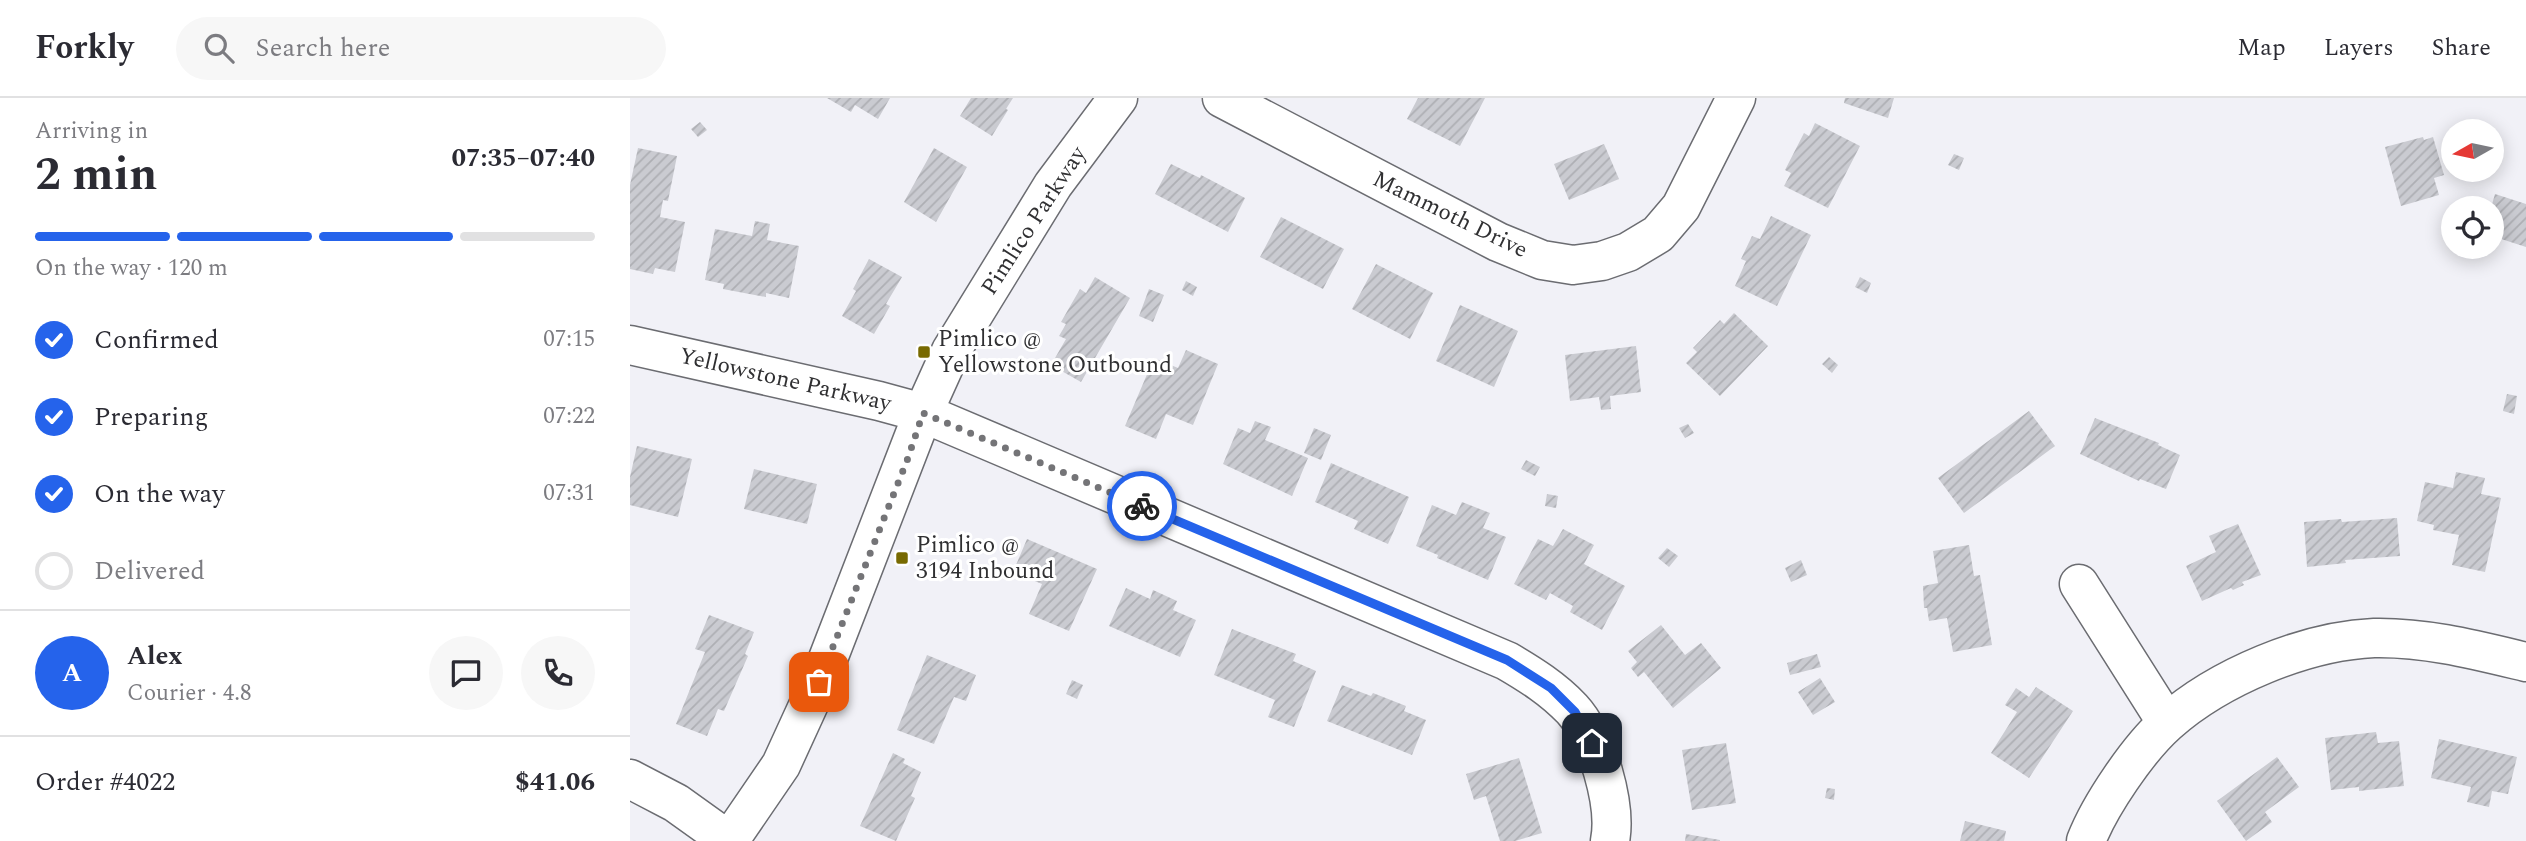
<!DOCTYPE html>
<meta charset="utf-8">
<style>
:root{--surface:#fff;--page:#f7f7f7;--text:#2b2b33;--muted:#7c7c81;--line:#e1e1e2;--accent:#2563eb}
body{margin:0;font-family:Spectral,serif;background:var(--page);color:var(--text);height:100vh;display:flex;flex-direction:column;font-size:26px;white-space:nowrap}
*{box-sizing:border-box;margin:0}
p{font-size:23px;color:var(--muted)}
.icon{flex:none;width:38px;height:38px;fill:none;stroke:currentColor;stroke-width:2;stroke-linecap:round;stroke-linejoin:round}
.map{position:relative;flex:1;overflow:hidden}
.panel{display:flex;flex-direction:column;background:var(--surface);width:630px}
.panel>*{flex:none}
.needle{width:46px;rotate:261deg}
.fabs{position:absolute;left:1811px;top:21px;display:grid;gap:14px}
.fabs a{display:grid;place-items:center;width:63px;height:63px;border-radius:50%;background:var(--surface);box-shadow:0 4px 18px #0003;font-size:35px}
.pin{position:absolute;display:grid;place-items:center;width:60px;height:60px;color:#fff;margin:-30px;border-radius:14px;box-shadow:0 4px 10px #0006}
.courier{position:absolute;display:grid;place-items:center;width:70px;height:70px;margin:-35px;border:5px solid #2563eb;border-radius:50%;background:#fff;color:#222;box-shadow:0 2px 9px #0007}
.overview em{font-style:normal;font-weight:700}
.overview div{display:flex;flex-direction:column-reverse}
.overview{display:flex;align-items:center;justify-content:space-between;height:119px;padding:0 35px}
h1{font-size:46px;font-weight:700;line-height:52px}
.bar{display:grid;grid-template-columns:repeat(4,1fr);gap:10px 7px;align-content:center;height:84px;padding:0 35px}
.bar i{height:9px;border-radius:5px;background:var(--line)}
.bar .current{background:var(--accent)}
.bar p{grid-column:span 4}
.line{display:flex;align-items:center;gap:18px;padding:0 35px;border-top:2px solid var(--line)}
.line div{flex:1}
.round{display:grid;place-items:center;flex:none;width:74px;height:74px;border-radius:37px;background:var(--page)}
ol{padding:0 35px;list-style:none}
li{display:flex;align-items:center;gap:21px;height:77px}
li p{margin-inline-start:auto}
li .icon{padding:7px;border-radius:50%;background:var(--accent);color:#fff;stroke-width:4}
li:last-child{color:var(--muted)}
li i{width:38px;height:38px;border:4px solid var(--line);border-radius:50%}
header{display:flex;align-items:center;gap:42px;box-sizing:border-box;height:98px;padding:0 35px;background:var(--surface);border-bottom:2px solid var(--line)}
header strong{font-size:33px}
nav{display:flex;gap:38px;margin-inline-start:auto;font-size:24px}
.search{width:490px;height:63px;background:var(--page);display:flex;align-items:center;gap:18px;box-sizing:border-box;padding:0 24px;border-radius:38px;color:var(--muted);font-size:26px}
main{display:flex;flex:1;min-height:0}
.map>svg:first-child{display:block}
.building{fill:url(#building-hatch)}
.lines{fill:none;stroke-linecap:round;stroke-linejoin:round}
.minor-casing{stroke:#6b6c71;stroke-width:41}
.minor{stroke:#fff;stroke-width:38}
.done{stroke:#747477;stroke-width:7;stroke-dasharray:0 12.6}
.route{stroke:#2563eb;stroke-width:9}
.poi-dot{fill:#786a01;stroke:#fff;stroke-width:2.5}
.labels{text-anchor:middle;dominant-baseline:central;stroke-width:6;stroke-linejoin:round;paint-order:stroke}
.street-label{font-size:23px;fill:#303032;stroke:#fff}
.poi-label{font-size:23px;fill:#303032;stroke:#fff;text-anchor:start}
</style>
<header>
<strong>Forkly</strong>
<div class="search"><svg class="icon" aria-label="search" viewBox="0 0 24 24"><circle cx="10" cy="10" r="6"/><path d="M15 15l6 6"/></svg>Search here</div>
<nav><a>Map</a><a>Layers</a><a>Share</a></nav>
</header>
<main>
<section class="panel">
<div class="overview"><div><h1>2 min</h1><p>Arriving in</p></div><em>07:35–07:40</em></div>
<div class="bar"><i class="current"></i><i class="current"></i><i class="current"></i><i></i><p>On the way · 120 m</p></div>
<ol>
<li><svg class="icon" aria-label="check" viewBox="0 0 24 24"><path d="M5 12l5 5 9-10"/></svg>Confirmed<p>07:15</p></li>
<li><svg class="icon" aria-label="check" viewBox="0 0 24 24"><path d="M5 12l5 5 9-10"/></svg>Preparing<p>07:22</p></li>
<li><svg class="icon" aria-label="check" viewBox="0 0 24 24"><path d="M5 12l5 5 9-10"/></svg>On the way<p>07:31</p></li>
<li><i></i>Delivered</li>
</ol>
<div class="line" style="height:126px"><b class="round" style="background:var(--accent);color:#fff">A</b><div><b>Alex</b><p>Courier · 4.8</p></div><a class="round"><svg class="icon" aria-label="chat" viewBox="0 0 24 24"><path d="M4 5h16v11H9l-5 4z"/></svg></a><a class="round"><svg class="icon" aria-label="phone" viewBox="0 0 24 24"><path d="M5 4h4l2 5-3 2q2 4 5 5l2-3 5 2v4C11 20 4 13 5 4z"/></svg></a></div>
<div class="line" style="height:91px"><div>Order #4022</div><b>$41.06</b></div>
</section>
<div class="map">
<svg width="1896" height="743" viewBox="0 0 1896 743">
<defs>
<pattern id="building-hatch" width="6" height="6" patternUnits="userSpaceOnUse" patternTransform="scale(1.75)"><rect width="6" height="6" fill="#cacbd1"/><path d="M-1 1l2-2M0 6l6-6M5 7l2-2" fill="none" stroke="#aeafb4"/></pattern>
</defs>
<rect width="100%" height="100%" fill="#f1f1f7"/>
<path class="building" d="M197,0H260L248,21L225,7L221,14Z
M341,0H383L376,11L378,12L362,38L330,18Z
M788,0H855L830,48L777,21Z
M1215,0H1264L1258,20L1214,5Z
M70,24L77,32L68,39L61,31Z
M1185,25L1230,48L1198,110L1154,88L1161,75L1155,72L1174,35L1179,38Z
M1793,39L1794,42L1803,39L1814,77L1804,80L1809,97L1771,108L1755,49Z
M974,46L989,81L939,102L924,66Z
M8,50L47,58L38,103L33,102L30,119L55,124L45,174L25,170L23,176L0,171V87Z
M304,50L337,69L306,124L274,104Z
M1324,56L1334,60L1329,72L1318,67Z
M541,66L570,80L571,77L615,100L598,134L525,96Z
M1865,96L1896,106V149L1862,138L1861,110Z
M1141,118L1181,137L1147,208L1105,188L1116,163L1111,161L1122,138L1130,141Z
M651,119L714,151L693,191L630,159Z
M125,123L140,126L137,142L169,148L159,200L136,195V199L93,191L94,186L75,182L85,131L122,138Z
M239,161L272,179L256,206L260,208L244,236L212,218L226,193L223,191Z
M746,166L803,195L780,241L722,211Z
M465,179L500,200L451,284L421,267L436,241L429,238L436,226L431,224L450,191L456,195Z
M1230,179L1241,185L1237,195L1225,189Z
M556,183L567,189L563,198L552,192Z
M519,191L534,197L523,224L509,218Z
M830,207L888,233L864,289L806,263Z
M1104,215L1138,248L1090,298L1056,265L1067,254L1063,250L1090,222L1094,226Z
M1006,248L1011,294L980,298L981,311L971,312L969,299L940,303L935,257Z
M556,252L588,266L563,327L536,316L526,341L495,328L524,260L548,270Z
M1199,259L1208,267L1202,275L1192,266Z
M1877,296L1887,298L1884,316L1873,313Z
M1399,313L1425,348L1334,415L1308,380Z
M1465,320L1529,345L1528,347L1550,357L1536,391L1510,381L1509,383L1450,356Z
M625,323L641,329L635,342L678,360L662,398L593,366L608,330L620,335Z
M1058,326L1064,335L1055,340L1049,330Z
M684,330L701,337L691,362L674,355Z
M7,348L62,361L48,419L0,407V379Z
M896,362L910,369L905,378L891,371Z
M701,365L779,399L758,446L724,431L728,423L685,404Z
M124,371L187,386L177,426L114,411Z
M1826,374L1855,380L1851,396L1871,400L1855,474L1822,467L1829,437L1803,432L1804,427L1787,423L1795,384L1823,390Z
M917,396L928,398L926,410L915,408Z
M832,404L860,415L853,430L876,439L858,482L807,460L808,457L786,448L802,407L826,417Z
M1767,420L1770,458L1715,462L1716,465L1677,469L1674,424L1711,421L1712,424Z
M1608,426L1631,477L1612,484L1614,487L1603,492L1601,490L1572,503L1556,468L1586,454L1579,438Z
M933,431L964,447L954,466L995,488L972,532L940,514L943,508L920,495L916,502L884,486L908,441L923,448Z
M397,441L467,471L439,533L399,516L412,486L383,474Z
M1339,447L1344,478L1350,477L1362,547L1323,554L1317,520L1299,523L1297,510H1294L1293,488L1308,485L1303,453Z
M1037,450L1048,458L1039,469L1028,460Z
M1171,462L1177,477L1161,484L1155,470Z
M496,490L520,501L523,492L547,503L543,512L566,522L550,559L479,528Z
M79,517L124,534L115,556L118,558L94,613L88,611L77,638L46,626L75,554L65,551Z
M1031,527L1055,557L1071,545L1091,570L1043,610L1014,574L1008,579L1001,570L1007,564L998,553Z
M602,531L666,556L663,563L686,573L664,629L638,619L645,602L584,577Z
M1187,556L1191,569L1160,577L1157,565Z
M297,557L346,577L336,603L324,599L304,646L267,632Z
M1190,580L1205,604L1183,617L1168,594Z
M442,582L453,587L447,601L436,596Z
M712,587L741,598L743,595L776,608L774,613L796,622L782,657L697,623Z
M1406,589L1443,613L1399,680L1361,655L1387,614L1375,607L1386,590L1399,599Z
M1746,634L1748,645L1769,643L1774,688L1729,693V689L1701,692L1695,640Z
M1809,641L1887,659L1878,696L1862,693L1859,709L1837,704L1841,689L1801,680Z
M1096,645L1106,705L1062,712L1052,652Z
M263,655L275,661L273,665L291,674L281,698L285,700L266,743L230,728Z
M1647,659L1669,689L1635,714L1642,724L1616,743L1587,703Z
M889,660L912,735L885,743H870L856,698L844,702L836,676Z
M1197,690L1205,691L1204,702L1195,700Z
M1335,723L1376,733L1374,743H1330Z
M1056,736L1090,742V743H1055Z"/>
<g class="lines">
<defs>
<path id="minor" d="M592,0L868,144L912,162L943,167L972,163L998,154L1028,136L1051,109L1106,0
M0,247L249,303L293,315L877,563C901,577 923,591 942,611C967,638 987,707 980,743
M1449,486L1537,625
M0,681L46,705L99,743
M99,743L151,667L189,584L293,315L321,253L423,87L488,0
M1456,743C1470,707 1508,651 1537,625C1589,579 1675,543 1744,540C1796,539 1846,552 1896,564"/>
</defs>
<use href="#minor" class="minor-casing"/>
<use href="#minor" class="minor"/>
</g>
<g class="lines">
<path class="done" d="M189,584L278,360L293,315L512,408"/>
<path class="route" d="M512,408L877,562L921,590L945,614L962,645"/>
</g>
<g class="poi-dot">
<rect x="287" y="247" width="14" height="14" rx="3.5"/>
<rect x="265" y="453" width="14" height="14" rx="3.5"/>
</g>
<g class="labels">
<g class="street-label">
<text transform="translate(820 117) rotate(26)">Mammoth Drive</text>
<text transform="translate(404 123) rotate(-57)">Pimlico Parkway</text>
<text transform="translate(155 282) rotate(13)">Yellowstone Parkway</text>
</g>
<g class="poi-label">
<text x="308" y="241">Pimlico @<tspan x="308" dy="26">Yellowstone Outbound</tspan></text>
<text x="286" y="447">Pimlico @<tspan x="286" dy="26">3194 Inbound</tspan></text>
</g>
</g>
</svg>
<div class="fabs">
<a><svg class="needle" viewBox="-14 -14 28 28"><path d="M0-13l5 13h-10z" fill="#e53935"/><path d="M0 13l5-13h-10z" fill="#7c7c81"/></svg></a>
<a><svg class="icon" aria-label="locate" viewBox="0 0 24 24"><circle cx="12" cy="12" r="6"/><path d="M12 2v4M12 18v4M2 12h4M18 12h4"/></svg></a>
</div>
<div class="pin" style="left:189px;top:584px;background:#ea580c"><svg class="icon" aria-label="bag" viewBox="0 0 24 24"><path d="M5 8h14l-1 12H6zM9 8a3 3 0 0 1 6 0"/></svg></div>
<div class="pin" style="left:962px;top:645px;background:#1f2937"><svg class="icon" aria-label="home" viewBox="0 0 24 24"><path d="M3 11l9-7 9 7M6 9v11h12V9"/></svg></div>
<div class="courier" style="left:512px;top:408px"><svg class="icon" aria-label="bike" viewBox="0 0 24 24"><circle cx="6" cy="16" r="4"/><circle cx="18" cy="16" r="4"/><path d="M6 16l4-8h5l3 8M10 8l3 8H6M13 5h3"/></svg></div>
</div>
</main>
